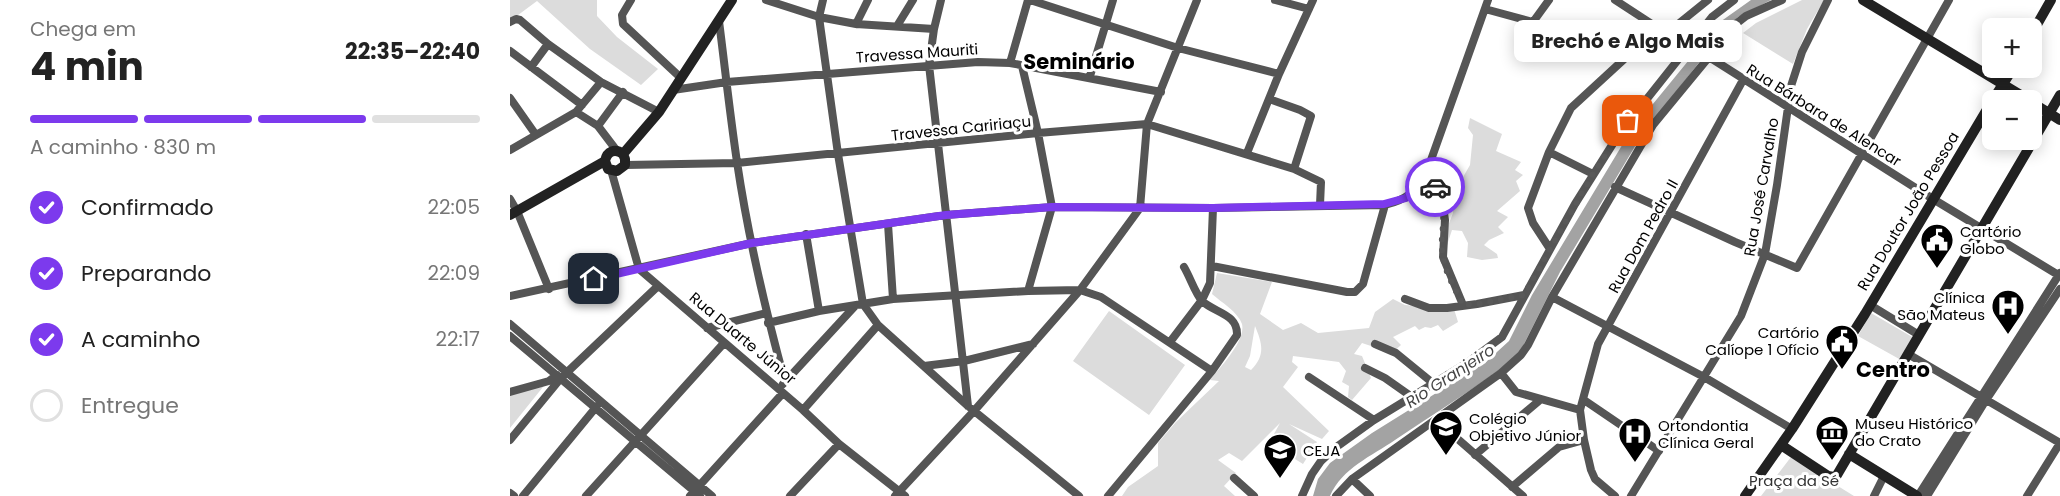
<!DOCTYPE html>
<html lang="pt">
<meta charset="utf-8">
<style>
:root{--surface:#fff;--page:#f2f2f2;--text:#222;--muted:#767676;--line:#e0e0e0;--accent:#7c3aed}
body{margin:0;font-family:Poppins,sans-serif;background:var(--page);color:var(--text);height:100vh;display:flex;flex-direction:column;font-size:22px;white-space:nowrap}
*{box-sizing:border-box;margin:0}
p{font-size:20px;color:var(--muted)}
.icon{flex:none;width:33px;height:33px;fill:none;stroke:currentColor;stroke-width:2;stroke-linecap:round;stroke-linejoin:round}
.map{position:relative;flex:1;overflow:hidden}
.side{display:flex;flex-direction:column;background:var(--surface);width:510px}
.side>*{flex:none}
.tools{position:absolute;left:1472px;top:18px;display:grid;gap:12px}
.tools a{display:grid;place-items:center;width:60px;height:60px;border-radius:9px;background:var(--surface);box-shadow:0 3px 15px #0003;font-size:30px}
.pin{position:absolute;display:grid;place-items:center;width:51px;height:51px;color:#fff;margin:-26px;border-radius:12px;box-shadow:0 3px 9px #0006}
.courier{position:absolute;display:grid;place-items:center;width:60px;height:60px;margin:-30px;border:4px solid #7c3aed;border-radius:50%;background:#fff;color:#222;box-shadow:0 2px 8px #0007}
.bubble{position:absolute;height:42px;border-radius:9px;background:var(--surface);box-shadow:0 3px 15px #0003;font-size:20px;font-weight:700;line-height:42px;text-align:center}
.summary em{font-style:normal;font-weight:700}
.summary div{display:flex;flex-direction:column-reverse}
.summary{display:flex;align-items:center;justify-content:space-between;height:102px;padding:0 30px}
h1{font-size:39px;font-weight:700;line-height:45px}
.bar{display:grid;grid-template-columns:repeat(4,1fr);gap:9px 6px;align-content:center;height:72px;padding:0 30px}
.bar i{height:8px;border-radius:4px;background:var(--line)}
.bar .active{background:var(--accent)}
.bar p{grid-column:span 4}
ol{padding:0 30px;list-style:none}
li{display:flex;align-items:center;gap:18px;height:66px}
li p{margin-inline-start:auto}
li .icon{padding:6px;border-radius:50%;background:var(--accent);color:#fff;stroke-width:4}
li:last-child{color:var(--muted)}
li i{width:33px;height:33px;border:3px solid var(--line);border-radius:50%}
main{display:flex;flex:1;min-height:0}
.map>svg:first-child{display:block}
.green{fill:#dcdcdc;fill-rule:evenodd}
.water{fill:#a3a3a3}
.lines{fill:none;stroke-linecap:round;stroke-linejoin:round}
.street{stroke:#555;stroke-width:8}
.secondary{stroke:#222;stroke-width:10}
.done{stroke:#595959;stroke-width:6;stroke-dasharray:0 10.8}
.route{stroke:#7c3aed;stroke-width:8}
.labels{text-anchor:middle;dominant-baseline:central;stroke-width:6;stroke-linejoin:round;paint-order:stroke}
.street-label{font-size:15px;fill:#000;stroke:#fff}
.poi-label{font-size:15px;fill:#000;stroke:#fff;text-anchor:start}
.park-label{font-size:15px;fill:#333;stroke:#fff}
.water-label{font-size:16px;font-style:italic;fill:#444;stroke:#fff}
.district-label{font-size:21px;font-weight:bold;fill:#000;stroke:#fff}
</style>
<main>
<section class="side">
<div class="summary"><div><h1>4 min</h1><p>Chega em</p></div><em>22:35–22:40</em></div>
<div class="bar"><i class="active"></i><i class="active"></i><i class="active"></i><i></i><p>A caminho · 830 m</p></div>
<ol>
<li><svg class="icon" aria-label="check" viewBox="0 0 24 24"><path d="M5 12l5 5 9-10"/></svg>Confirmado<p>22:05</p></li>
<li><svg class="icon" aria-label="check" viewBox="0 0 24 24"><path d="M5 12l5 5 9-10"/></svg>Preparando<p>22:09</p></li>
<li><svg class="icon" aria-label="check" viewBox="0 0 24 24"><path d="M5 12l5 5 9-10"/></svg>A caminho<p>22:17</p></li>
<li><i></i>Entregue</li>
</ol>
</section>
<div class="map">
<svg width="1550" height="496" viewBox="0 0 1550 496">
<rect width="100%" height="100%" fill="#fff"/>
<path class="green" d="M0,0H87V16L107,37L148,69L131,85L80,49L27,1L0,21Z
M1292,0H1314L1297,29L1283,64L1233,33L1246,23Z
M960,118L992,134L986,151L1011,162L1005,170L1013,175L1006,181L1010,191L987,211L998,217L988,227L994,233L979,240L974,245L987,254L988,258L972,260L957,257L958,243L952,231L942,230L937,245L933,239L943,213L941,198L960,165L963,135L958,128Z
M707,273L762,282L750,314L773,330L791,323L808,333L859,328L865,312L883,299L895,305L944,309L948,322L933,331L928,325L921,328L915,327L909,330L905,326L883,337L891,345L882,353L852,343L844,354L852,356L861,378L842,400L838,397L839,386L832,382L836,371L829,362L783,356L782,362L788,367L773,387L819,431L812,439L779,424L807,442L793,464L759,443L770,423L732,461L719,453L708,460L726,473L714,486L725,496H612L618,487L648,466V443L666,422L709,381L700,380C710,367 736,341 732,324C728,312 711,302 702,294ZM745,326C752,343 756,355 741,370L735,367L740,356Z
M599,311L675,365L639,415L563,361Z
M1361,313L1404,338L1391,360L1348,336Z
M37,382L0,428V394Z
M1281,457L1344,496H1251Z"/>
<path class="water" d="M1241,0H1261L1228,17L1216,28L1130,138L1050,272L1011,350L1004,359C966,388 925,413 885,440C862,456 832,468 820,496H803L808,479L820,463L862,433L976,362L999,341L1022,295L1120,132L1210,22Z"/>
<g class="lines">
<path class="street" d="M121,0L112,15L113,24L171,78
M256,0L309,17L346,24L424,29
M313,0L309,17L328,154L353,304L368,325L458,406L569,496
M431,0L424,29L419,65L458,406
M520,0L668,48L769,74
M765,0L799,9
M1105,0L1148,28
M975,9L1023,22L1039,0
M209,21C215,68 220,115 227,162C238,236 255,309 275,382
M0,22L6,19L10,20L38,44L91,82L149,112
M346,24L358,0
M387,26L403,0
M1157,33L1198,0
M0,51L72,105
M500,63L518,0
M512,66L528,133L542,207L518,291
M21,67L38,44
M580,76L603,0
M163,90L217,82L468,62L500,63L651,92
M0,98L26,135
M759,99L790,110L801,116L784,169
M66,112L88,126L107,151
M88,126L113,92
M0,150L66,112L91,82
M1039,152L1083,174
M737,153L769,74L803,0
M115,165L227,163L528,133L637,124L784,169L811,182L810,205
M101,170L129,269L293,410L329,444L395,496
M916,174L930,196L933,206L935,220L933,257L953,305
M1105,187L1225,242L1287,268L1439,0
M0,199L7,211L39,289
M378,224L383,299
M296,234L309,311
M1040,249L1023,223L1018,208L1039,152L1061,108L1148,28L1188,50L1423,199L1550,276
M702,266L837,292H845L853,284L875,205
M0,296L242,243L436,215L542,207L703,208L875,205C898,199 903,193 916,174L978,0
M1042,297L1194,377L1282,429
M895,299L919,308H937L967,304L1014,295
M1360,305L1409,335
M258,323L309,311L383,299L518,291L570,290L591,297L702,371
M0,324L202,496
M197,328L256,313
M0,336L190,496
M660,342L692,300L700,283L703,208
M865,344L886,353L924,384
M1398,354L1550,443
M414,366L454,361L523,344
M855,368L875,378L902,397
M991,373L1006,392L1070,410
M799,377L864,420
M273,384L345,306
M0,392L39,381L47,375
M1074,400L1149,451
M293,410L368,325
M926,420L1013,496
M0,440L51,378L148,286
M965,455L1030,400
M724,478L744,496
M842,479L860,496
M1002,487L1049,447L1074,440
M0,493L4,496
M13,496L87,406
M76,496L214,343
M180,496L273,393
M280,496L329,444
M385,496L464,411L570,290L630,208L637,124L687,0
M598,496L702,371L727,335C728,314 705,313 692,301C685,293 680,277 674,267
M792,496L802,474L811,461L825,448L864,420L957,363L992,337L1065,204L1109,134L1202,17L1224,0
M826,496L842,479L991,373L1011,355L1018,345L1042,297L1143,125L1227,23L1236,16L1272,0
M1105,496L1085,479L1081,470L1074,440L1070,410L1088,344L1233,80
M1121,496L1231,316L1255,254L1267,185L1281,86L1292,52L1318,0
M1364,496L1374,476
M1408,496L1550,273
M1417,496L1476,400L1550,289
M1517,496L1550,443"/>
<path class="secondary" d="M1353,0L1519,100
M1521,35L1541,0
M1483,100L1503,68
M1521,102L1550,120
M113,154L149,112L222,0
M95,161L98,169L107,171L115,165V159L113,154
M0,215L95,161C97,151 105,148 113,154
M1271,445L1318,476L1324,477L1327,475L1550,95
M1339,454L1407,496
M1235,496L1282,429L1355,314L1482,101"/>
</g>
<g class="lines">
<path class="done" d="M925,187C941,218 928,229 933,257C935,273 946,290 953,305L968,304L1014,295L1083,174L1118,121"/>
<path class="route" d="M84,279L242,243L436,215L542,207L703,208L874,204L896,198L916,174L925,187"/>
</g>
<defs>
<symbol id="civic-pin" viewBox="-11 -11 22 30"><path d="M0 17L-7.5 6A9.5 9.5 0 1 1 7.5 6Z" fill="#000" stroke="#fff"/><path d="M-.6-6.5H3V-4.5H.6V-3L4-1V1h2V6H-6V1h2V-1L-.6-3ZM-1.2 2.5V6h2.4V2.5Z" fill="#fff"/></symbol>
<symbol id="hospital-pin" viewBox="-11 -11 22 30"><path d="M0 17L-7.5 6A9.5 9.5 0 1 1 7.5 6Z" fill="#000" stroke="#fff"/><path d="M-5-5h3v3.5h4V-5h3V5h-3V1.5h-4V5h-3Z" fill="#fff"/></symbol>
<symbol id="school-pin" viewBox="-11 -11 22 30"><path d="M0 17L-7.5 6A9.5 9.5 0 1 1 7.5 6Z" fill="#000" stroke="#fff"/><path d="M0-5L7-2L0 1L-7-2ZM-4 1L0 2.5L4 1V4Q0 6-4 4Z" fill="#fff"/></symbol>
<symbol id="museum-pin" viewBox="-11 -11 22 30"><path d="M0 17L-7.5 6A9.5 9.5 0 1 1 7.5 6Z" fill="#000" stroke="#fff"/><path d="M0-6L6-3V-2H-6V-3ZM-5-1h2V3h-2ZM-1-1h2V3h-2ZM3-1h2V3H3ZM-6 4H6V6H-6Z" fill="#fff"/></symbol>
</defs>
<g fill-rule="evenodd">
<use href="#civic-pin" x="1408" y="221" width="38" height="52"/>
<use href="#hospital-pin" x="1479" y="287" width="38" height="52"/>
<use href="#civic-pin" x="1313" y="322" width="38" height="52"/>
<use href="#school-pin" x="917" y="408" width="38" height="52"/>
<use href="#museum-pin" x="1303" y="413" width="38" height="52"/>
<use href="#hospital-pin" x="1106" y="415" width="38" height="52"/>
<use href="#school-pin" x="751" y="431" width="38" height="52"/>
</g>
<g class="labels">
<g class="street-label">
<text transform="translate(407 53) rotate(-4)">Travessa Mauriti</text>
<text transform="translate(1314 115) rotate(32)">Rua Bárbara de Alencar</text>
<text transform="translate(451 128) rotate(-6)">Travessa Caririaçu</text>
<text transform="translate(1251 187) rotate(-80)">Rua José Carvalho</text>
<text transform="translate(1398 211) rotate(-59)">Rua Doutor João Pessoa</text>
<text transform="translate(1133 236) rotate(-61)">Rua Dom Pedro II</text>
<text transform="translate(233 338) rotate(40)">Rua Duarte Júnior</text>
</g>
<g class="poi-label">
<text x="1450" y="231">Cartório<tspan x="1450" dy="17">Globo</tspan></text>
<text x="1475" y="297" text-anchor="end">Clínica<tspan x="1475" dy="17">São Mateus</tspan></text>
<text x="1309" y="332" text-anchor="end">Cartório<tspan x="1309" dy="17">Calíope 1 Ofício</tspan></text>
<text x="959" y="418">Colégio<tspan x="959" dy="17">Objetivo Júnior</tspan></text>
<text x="1345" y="423">Museu Histórico<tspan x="1345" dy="17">do Crato</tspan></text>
<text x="1148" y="425">Ortondontia<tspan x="1148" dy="17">Clínica Geral</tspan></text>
<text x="793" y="450">CEJA</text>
</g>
<g class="park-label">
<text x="1284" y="480">Praça da Sé</text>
</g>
<g class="water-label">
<text transform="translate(940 376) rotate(-33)">Rio Granjeiro</text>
</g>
<g class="district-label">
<text x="569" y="61">Seminário</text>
<text x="1383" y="369">Centro</text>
</g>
</g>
</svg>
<div class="tools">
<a>+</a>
<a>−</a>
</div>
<div class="pin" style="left:1118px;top:121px;background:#ea580c"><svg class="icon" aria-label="bag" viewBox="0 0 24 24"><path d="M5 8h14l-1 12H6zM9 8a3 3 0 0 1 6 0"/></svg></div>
<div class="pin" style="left:84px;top:279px;background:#1f2937"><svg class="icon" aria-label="home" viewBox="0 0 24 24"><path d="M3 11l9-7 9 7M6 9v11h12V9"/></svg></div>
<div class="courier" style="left:925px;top:187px"><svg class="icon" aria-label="car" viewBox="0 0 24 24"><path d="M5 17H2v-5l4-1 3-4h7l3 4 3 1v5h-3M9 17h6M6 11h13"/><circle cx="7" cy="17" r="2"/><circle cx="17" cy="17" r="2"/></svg></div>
<div class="bubble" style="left:1004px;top:20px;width:228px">Brechó e Algo Mais</div>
</div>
</main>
